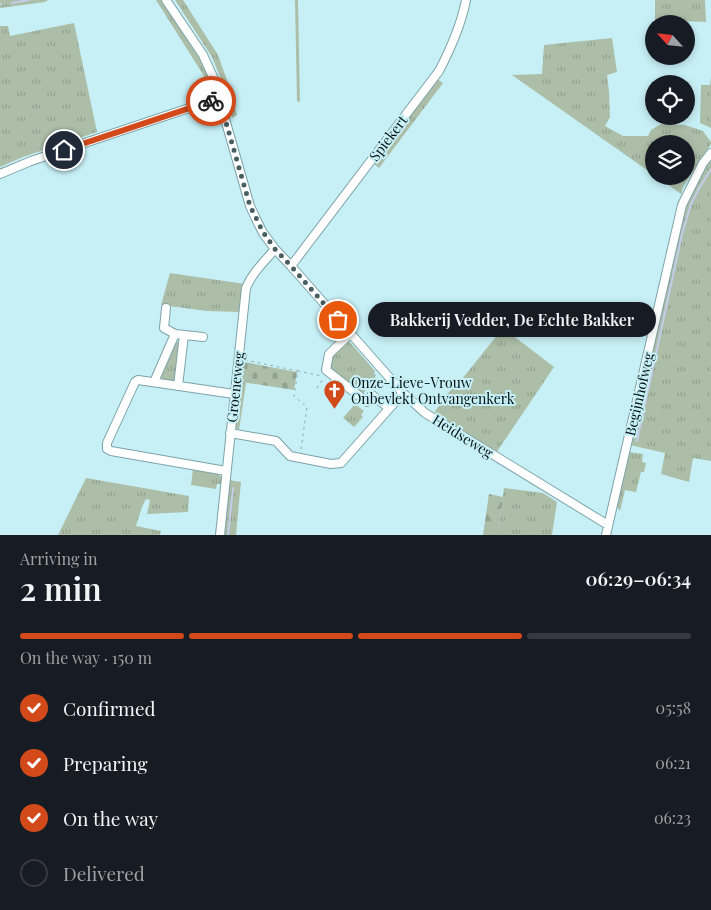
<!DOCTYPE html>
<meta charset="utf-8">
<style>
:root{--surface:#171b24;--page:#20242c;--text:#f1f3f6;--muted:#9ea1a6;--line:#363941;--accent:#d24a1a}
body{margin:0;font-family:"Playfair Display",serif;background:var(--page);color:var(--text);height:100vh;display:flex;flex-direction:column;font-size:19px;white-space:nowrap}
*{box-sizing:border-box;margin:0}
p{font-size:16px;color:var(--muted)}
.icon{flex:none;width:28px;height:28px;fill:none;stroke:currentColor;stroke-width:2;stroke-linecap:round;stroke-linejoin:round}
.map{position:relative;height:535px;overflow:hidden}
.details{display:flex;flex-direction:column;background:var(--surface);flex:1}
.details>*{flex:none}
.needle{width:32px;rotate:297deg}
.fabs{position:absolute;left:645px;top:15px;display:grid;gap:10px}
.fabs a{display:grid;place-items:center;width:50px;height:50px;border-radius:50%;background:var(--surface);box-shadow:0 2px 8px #0003;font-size:25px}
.pin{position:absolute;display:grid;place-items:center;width:42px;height:42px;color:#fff;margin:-21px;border:2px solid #fff;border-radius:50%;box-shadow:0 1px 5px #0007}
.courier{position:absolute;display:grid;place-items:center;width:50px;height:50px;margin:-25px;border:4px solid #d24a1a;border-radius:50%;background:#fff;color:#222;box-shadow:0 1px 6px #0007}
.bubble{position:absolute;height:35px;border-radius:18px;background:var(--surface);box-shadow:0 2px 8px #0003;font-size:16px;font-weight:600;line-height:35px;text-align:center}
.summary em{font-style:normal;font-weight:600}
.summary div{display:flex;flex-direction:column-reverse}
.summary{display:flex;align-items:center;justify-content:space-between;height:85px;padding:0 20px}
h1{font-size:32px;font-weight:600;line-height:38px}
.bar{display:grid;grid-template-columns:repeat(4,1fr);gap:8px 5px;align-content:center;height:60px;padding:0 20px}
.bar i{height:6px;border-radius:4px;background:var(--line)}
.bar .on{background:var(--accent)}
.bar p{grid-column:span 4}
ol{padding:0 20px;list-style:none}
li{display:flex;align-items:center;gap:15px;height:55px}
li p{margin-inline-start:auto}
li .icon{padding:5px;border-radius:50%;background:var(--accent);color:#fff;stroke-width:4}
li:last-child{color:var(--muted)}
li i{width:28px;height:28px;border:2px solid var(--line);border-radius:50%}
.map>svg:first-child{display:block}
.grass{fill:url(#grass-tufts)}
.forest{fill:url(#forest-firs)}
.cemetery{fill:url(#cemetery-stones)}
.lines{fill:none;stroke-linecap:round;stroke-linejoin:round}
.stream{stroke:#c3cce8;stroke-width:2}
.minor-casing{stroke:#7ca3a8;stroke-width:10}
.path{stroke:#87a7ac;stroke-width:1;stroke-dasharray:2.5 4;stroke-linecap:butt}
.minor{stroke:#fff;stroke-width:8}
.done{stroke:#485f62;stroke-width:5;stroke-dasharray:0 9}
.route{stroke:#d24a1a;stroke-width:6}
.labels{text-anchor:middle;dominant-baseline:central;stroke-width:4;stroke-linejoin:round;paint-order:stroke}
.street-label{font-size:14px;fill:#031112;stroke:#c7f0f6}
.poi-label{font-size:14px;fill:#031112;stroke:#c7f0f6;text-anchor:start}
</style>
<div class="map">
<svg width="711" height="535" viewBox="0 0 711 535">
<defs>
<pattern id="grass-tufts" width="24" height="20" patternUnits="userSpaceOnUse" patternTransform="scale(1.25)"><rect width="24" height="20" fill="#acbea7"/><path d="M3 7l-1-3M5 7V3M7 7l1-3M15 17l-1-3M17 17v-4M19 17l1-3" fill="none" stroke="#92a28f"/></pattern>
<pattern id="forest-firs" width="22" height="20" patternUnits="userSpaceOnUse" patternTransform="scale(1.25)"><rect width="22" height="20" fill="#acbea7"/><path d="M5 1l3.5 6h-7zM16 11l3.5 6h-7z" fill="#92a28f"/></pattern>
<pattern id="cemetery-stones" width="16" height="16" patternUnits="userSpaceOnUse" patternTransform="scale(1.25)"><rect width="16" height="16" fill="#acbea7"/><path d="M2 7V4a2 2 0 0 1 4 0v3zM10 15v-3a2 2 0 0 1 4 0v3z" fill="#92a28f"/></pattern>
</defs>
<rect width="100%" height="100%" fill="#c7f0f6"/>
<path class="grass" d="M0,0H48L45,2L0,8Z
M156,0H163L207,71L213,92L210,96L204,76Z
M175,0H183L218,55L228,83L237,115L232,118L223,84L212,57Z
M295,0H298L300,102L297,101Z
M655,0H705L706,22L655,20Z
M74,23L97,132L23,157L0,167V26H8L10,36Z
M612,38L617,72L607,75L609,91L610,117L605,126L623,136H648L651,130L661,124L685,125L703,131L711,142V144L683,187L681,194L656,176H686V144H654V175L512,75L542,74L544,45Z
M711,76V128L700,123L701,85H710Z
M437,79L443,83L379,168L373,163Z
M711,156V461L693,458L689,482L661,474L665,453L630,445L676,238L688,199L695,184Z
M170,273L245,284L240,300V312L207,311L161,305Z
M503,328L554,367L496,453L434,413L447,394L462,379Z
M348,340L375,371L374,374L375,378L362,395L330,371V356Z
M176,342L179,343V347L176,378L172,382L166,381L162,379L160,375Z
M241,361L244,362L242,382L246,383L239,430L237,429L234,423Z
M355,404L364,411L361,415L363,417L354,427L343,418Z
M629,452L643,454L642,462L646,463L644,472H641L636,492L625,490L620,511L616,505Z
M193,469L217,473L222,478V484H217L216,489L191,485Z
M86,478L189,496L188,512L147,514L150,500L146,499L142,507L136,526L161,531L160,535H58Z
M229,480L241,482L236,535H223Z
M504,488L543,493L557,502L552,535H498Z"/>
<path class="forest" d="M489,494L503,497L498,535H483Z"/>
<path class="cemetery" d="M244,362L297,372L294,390L242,382Z"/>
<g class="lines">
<path class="stream" d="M12,3L29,0
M0,4H1
M637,441L682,234L691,204L701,185L711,169
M228,535L233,488"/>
<defs>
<path id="minor" d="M166,0L203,55L213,77L250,206L256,219L263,233L275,249L291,266L403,393L425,413L608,525
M0,174L31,161L219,98
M291,266L439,71C451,48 461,26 466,0
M166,308L164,328L175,334L203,337
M350,334L329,354L326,370L367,402L372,395L389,408
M154,382L175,334
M178,386L184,335
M230,433L276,441L290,456L331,464L341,463L403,393
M226,471L111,451L107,449V443L135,382L138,380L234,394
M220,535L246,288C252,273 264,262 275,249
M606,535L682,205L703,163L711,153"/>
</defs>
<use href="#minor" class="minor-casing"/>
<path class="path" d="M245,360L298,371
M375,374V379L380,385
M317,388L324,377
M301,449L307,407L294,396L298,371L322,376"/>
<use href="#minor" class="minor"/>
</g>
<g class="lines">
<path class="done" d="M211,101L219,98L250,206L263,232L275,249L291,266L338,320"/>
<path class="route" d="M64,150L211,101"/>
</g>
<defs>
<symbol id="church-pin" viewBox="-11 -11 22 30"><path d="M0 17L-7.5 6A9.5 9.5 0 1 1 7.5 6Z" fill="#d24a1a" stroke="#c7f0f6"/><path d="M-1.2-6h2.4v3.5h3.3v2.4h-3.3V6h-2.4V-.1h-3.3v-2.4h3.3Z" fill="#fff"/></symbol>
</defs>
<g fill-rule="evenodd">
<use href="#church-pin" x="322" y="378" width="25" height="34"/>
</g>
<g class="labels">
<g class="street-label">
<text transform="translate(388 138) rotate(-53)">Spiekert</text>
<text transform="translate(235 387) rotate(-84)">Groeneweg</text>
<text transform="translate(639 394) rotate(-77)">Begijnhofweg</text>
<text transform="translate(463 436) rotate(32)">Heidseweg</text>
</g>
<g class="poi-label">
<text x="351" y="382">Onze-Lieve-Vrouw<tspan x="351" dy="16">Onbevlekt Ontvangenkerk</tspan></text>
</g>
</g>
</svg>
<div class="fabs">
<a><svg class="needle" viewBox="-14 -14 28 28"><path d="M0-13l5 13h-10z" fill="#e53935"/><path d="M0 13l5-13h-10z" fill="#9ea1a6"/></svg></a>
<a><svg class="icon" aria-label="locate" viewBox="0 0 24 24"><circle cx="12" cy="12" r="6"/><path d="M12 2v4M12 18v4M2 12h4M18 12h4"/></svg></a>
<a><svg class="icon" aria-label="layers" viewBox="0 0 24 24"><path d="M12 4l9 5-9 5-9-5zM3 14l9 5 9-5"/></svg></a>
</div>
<div class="pin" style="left:338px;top:320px;background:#ea580c"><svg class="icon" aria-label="bag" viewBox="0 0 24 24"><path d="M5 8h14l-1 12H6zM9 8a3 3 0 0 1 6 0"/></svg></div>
<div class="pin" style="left:64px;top:150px;background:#1f2937"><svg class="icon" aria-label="home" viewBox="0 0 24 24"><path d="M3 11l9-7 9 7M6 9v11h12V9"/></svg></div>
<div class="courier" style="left:211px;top:101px"><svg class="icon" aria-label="bike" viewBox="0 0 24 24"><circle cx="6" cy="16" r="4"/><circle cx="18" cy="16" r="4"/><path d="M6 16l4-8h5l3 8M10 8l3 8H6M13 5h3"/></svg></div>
<div class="bubble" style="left:368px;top:302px;width:288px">Bakkerij Vedder, De Echte Bakker</div>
</div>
<section class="details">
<div class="summary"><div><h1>2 min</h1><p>Arriving in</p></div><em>06:29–06:34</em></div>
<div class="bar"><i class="on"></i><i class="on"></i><i class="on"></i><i></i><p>On the way · 150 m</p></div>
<ol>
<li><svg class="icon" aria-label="check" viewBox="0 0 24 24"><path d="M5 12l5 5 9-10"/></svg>Confirmed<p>05:58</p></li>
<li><svg class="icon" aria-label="check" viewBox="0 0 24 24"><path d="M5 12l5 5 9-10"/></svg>Preparing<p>06:21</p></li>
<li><svg class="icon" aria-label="check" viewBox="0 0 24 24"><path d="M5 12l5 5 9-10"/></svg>On the way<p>06:23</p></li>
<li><i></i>Delivered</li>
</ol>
</section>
